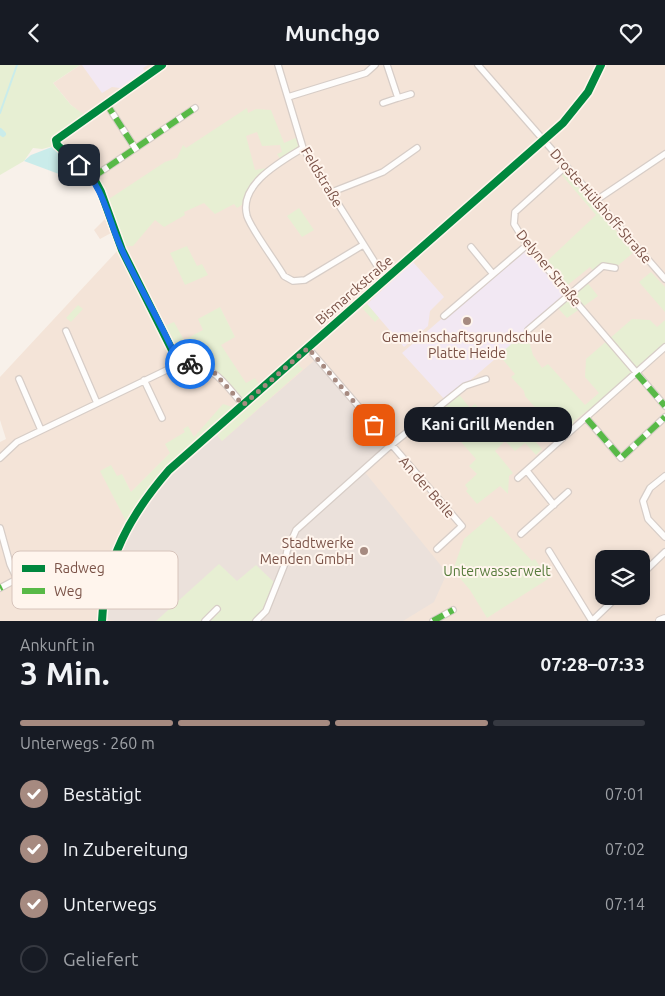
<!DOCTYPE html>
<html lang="de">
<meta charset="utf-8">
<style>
:root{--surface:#171b24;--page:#242831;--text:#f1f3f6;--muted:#9ea1a6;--line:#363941;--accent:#a68a80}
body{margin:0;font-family:Ubuntu,sans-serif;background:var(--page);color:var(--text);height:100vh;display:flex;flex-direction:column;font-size:19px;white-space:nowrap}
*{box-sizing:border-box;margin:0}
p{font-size:16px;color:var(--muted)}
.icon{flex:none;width:28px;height:28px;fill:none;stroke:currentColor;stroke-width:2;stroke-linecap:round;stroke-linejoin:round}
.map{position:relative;height:556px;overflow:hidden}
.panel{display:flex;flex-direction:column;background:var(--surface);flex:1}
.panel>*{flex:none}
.buttons{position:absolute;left:595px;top:485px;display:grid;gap:10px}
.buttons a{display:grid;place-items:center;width:55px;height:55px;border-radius:10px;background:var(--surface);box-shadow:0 2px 8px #0003;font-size:25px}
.pin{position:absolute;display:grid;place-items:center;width:42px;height:42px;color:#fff;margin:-21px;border-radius:10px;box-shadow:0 2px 8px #0006}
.courier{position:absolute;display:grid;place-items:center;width:50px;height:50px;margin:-25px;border:4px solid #1a73e8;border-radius:50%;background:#fff;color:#222;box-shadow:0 1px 6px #0007}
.bubble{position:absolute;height:35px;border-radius:15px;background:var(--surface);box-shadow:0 2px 8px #0003;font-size:16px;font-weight:600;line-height:35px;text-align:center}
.headline em{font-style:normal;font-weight:600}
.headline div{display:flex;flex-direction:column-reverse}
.headline{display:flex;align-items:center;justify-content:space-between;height:85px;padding:0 20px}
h1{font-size:32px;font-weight:600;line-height:38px}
.bar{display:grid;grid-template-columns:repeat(4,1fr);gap:8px 5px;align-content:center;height:60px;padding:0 20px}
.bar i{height:6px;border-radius:4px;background:var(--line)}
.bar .selected{background:var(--accent)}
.bar p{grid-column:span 4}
ol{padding:0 20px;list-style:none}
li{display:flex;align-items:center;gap:15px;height:55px}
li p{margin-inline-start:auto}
li .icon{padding:5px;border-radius:50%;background:var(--accent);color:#fff;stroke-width:4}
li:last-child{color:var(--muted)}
li i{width:28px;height:28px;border:2px solid var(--line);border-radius:50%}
header{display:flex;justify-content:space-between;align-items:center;height:65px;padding:0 20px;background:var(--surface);font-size:22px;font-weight:600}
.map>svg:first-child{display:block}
.residential{fill:#f4e4d8;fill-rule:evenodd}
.industrial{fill:#ebe1db}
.education{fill:#f2e8f3}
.green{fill:#e7efd3}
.water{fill:#caecea}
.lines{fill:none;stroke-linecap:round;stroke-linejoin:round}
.stream{stroke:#caecea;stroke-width:2}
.canal{stroke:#caecea;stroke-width:6}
.minor-casing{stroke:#d7cdc7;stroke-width:8}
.secondary-casing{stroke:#d9cec8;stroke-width:10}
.minor{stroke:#fefdfc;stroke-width:5.5}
.secondary{stroke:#fefdfc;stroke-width:8}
.quiet{stroke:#58b947;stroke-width:6;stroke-dasharray:12 6;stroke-linecap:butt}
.cycleway-casing{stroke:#fff5ed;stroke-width:11}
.cycleway{stroke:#00873e;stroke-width:8}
.done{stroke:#a68a80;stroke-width:5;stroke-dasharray:0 9}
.route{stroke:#1a73e8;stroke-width:6}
.poi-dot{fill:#a68a80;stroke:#fff5ed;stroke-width:2}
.labels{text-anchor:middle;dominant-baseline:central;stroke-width:4;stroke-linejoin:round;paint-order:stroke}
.street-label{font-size:14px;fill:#7a5247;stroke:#fff5ed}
.poi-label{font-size:14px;fill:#7a5247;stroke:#fff5ed}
.park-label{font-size:14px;fill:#567b3b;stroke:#fff5ed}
.key{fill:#fff5ed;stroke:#d7c4bb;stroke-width:1}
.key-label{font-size:14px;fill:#7a5247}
</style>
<header><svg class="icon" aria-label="back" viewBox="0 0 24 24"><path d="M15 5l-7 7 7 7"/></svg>Munchgo<svg class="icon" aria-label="heart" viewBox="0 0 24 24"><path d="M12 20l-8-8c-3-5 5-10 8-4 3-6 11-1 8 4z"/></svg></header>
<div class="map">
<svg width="665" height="556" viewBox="0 0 665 556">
<rect width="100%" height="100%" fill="#f8f1ea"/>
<path class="residential" d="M80,0H665V556H0V377L6,374L0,355V312L118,185L111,168L100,174L94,165L108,151L99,114L56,75L86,52L71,40L53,18ZM604,494H641V531H604Z"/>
<path class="industrial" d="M316,294L391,380L363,405L447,508L434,537L403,556H258L237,517L156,556H115L102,553L110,503L143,435L217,370L222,376Z"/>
<path class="education" d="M82,0H148L143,3L147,10L128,24L112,22L102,28Z
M527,180L570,230L446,336L402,288Z
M413,197L444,232L430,246L428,261L404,282L367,239Z"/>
<path class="green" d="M0,0H80L53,18L71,40L86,51L56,74L57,80L42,84L33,83L24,96L0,110Z
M247,43L248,48L256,44L271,45L284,78L300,71L303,83L282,97L277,89L282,87L280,80L262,81L257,67L246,71L255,105L267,103L268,107C255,117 253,135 237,143L234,139L215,149L204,138L184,147L185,150L164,162L155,155L133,181H122L106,136L165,97L177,93L183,80L186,83Z
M563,104L634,187L615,203L603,201L595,208L590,202L564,223L544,199L596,150L559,107Z
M299,143L314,165L302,172L287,151Z
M187,181L197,201L202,199L208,210L185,220L170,188Z
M651,207L665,222V247L639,217Z
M586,216L598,231L567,253L556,241Z
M367,239L379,253L375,257L362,243Z
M78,240L83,244L71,257L66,253Z
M220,242L235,272L221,280L246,318L255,313L262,324L243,340L212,305L179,299L162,262L174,257L184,275L203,265L198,254Z
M632,254L650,255L657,262L665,255V282L592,349L588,345L573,357L577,362L563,374L525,331L524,326L511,312L515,309L499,290L526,266L533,290L542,303L548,299L585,340L599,328L585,312L586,294Z
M297,299L303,304L222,376L217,370Z
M457,327L470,343L475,339L494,360L491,363L500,372L515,358L520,359L542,384L536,390L525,378L515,386L505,376L495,386L513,408L509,411L508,429L500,421L477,439L466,426L468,424L465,420L477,409L469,401L476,394L434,346Z
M223,339L239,344L169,405L128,460L100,406L111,400L117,411L122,409L131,427L170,388L165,379L185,367L183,364L188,361L194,372Z
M491,451L532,496L535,494L548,514L487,553L470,525L453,505L464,474Z
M219,499L237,516L256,500L277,520L258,556H156Z"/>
<path class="water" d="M57,80L79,100L67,112L24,96L31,90Z"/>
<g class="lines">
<path class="stream" d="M0,48L17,0"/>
<path class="canal" d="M0,66L3,69"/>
<defs>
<path id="minor" d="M162,0L56,75L57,80L93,112L101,127L122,185L179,299
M278,0L303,83L386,215
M478,0L665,214
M288,32L366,8L375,0
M398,33L411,29
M106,38L135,83
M383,38L398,33L387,0
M303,83C282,96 238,119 247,151C251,164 276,197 284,211L293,216L305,215L363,180
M566,101L515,147L514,159L527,180L665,341
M93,112L195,43
M332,127L383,107L417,83
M595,136L665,89
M471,182L493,209
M444,251L527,180
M528,265L603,201L615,203
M66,266L97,338
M308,283L462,461L437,484
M19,314L41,365
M144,315L162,353
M587,354L621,393L665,352
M0,393L17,377L179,299C214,299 222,315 243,340
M527,406L554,440
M665,411L650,423L643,436L648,454L665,472
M518,413L665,282
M0,463L10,499L17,514
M521,469L568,427
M549,486L592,556
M641,510L665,487
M0,523L17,514C38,536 74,535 103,540
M102,556C105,495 130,450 169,405L563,58L588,27L601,0
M205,556L217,544
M256,556L266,546L284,501L287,486L296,465L391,380L465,321L486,314
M433,556L453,545
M592,556L618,531"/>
<path id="secondary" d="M660,556L665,554"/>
</defs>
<use href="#minor" class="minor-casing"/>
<use href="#secondary" class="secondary-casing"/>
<use href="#minor" class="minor"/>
<use href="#secondary" class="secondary"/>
<path class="quiet" d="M106,38L135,83
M93,112L195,43
M637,309L665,341
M587,354L621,393L665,352
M0,523L2,522
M433,556L453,545"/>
<defs>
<path id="cycleway" d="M162,0L56,75L57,80L93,112L101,127L122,185L179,299
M102,556C105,495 130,450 169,405L563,58L588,27L601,0"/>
</defs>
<use href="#cycleway" class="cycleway-casing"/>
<use href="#cycleway" class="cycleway"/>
</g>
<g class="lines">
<path class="done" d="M190,299L212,305L243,340L308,283L374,360"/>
<path class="route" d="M79,100C105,123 107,152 121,183C139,222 162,259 179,299H190"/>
</g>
<g class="poi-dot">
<circle cx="467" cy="256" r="5"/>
<circle cx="364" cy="486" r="5"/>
</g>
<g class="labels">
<g class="street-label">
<text transform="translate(322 112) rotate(59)">Feldstraße</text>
<text transform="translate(601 141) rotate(49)">Droste-Hülshoff-Straße</text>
<text transform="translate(549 203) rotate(51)">Delyner Straße</text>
<text transform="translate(354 225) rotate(-41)">Bismarckstraße</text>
<text transform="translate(427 422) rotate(49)">An der Beile</text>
</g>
<g class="poi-label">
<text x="467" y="272">Gemeinschaftsgrundschule<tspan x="467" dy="16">Platte Heide</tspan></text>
<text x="354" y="478" text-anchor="end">Stadtwerke<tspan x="354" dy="16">Menden GmbH</tspan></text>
</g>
<g class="park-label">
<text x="497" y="506">Unterwasserwelt</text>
</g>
</g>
<rect x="12" y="486" width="166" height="58" rx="8" class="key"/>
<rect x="22" y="500" width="23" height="7" fill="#00873e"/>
<rect x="22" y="523" width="23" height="6" fill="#58b947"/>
<g class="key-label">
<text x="54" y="508">Radweg</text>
<text x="54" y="531">Weg</text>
</g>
</svg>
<div class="buttons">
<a><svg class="icon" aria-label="layers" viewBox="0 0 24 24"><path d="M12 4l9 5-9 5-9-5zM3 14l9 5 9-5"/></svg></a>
</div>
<div class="pin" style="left:374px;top:360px;background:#ea580c"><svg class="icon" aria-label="bag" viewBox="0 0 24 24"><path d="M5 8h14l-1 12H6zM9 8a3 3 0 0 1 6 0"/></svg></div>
<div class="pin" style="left:79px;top:100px;background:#1f2937"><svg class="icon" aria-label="home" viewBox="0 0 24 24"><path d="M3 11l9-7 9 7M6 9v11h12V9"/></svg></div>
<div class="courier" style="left:190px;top:299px"><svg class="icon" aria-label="bike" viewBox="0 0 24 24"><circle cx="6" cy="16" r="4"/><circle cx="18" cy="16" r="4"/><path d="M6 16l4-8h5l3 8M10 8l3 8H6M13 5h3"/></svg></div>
<div class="bubble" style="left:404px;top:342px;width:168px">Kani Grill Menden</div>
</div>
<section class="panel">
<div class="headline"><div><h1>3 Min.</h1><p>Ankunft in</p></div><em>07:28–07:33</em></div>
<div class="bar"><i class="selected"></i><i class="selected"></i><i class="selected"></i><i></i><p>Unterwegs · 260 m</p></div>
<ol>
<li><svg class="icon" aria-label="check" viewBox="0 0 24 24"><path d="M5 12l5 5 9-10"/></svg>Bestätigt<p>07:01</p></li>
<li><svg class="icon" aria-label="check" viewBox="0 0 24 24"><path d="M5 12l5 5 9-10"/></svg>In Zubereitung<p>07:02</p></li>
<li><svg class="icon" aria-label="check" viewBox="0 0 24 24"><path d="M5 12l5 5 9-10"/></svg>Unterwegs<p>07:14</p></li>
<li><i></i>Geliefert</li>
</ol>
</section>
